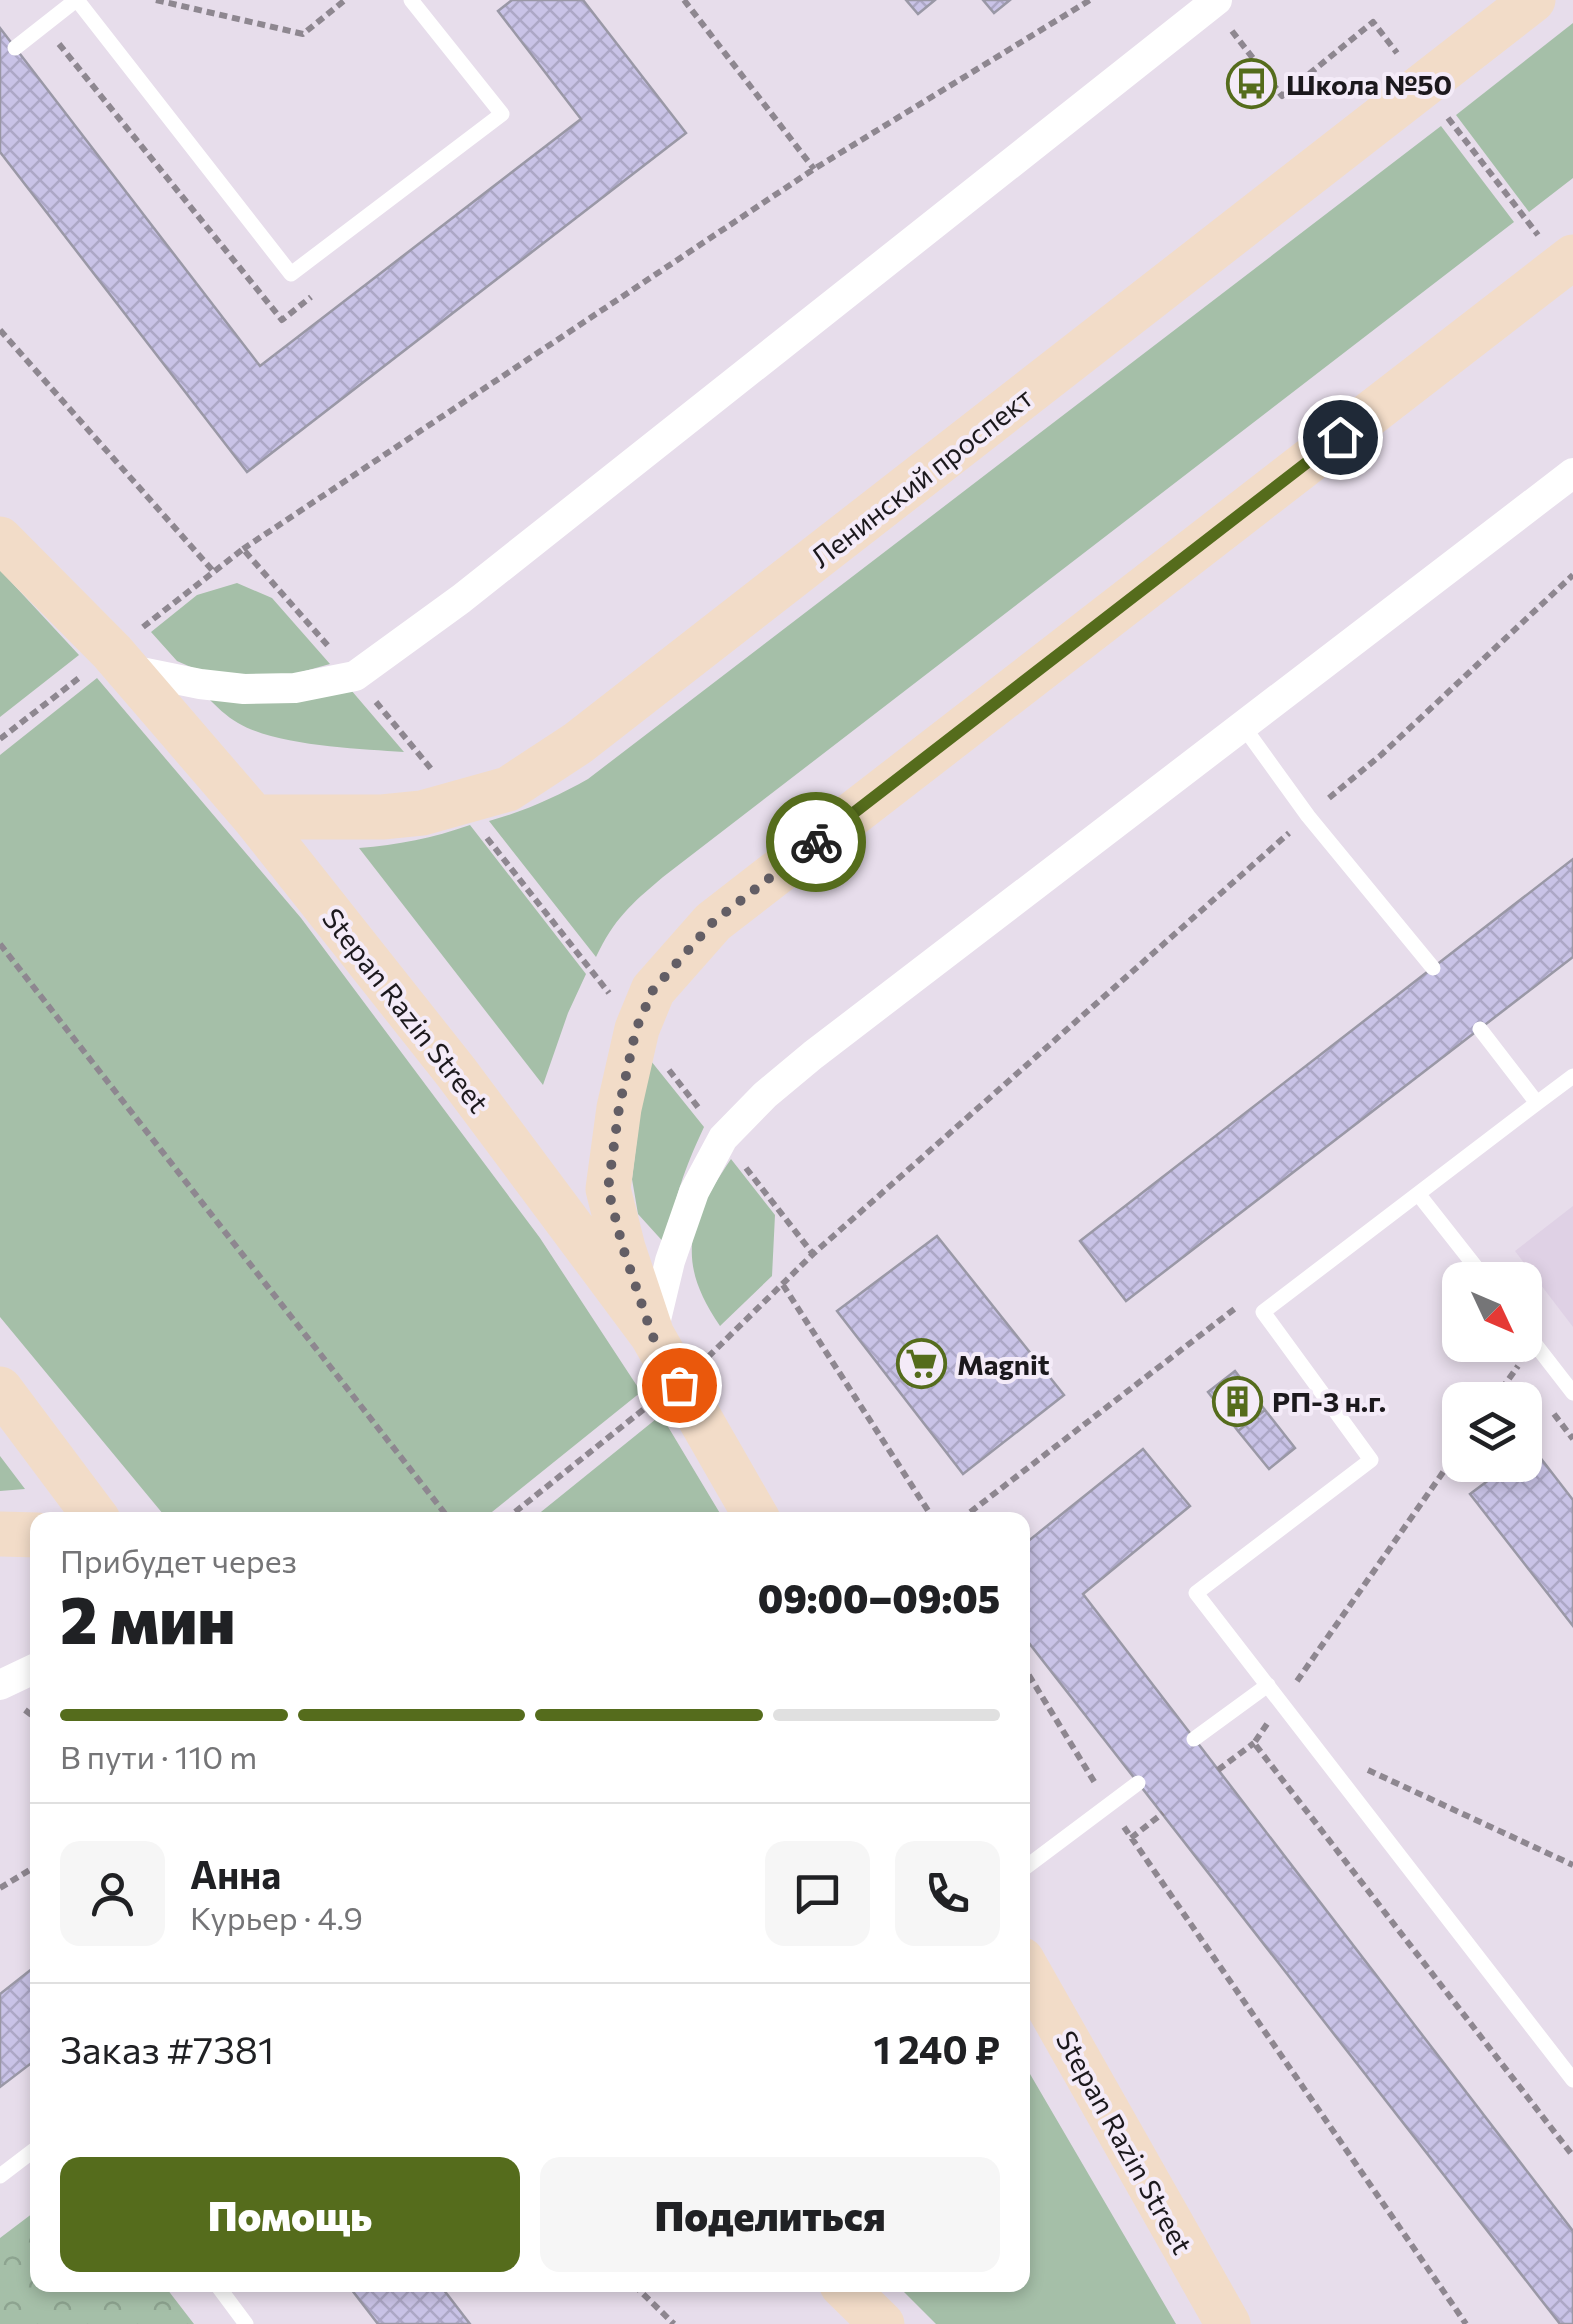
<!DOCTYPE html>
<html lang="ru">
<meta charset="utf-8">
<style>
:root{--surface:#fff;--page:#f6f6f6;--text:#202124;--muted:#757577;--line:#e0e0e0;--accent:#556c1c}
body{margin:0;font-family:Commissioner,sans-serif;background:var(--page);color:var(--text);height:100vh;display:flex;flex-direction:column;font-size:38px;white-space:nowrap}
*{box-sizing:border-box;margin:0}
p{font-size:32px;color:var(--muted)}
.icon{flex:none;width:55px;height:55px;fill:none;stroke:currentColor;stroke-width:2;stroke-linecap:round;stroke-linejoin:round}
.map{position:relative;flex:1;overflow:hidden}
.side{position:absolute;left:30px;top:1512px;width:1000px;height:780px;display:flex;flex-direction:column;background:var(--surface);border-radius:20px;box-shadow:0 5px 15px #0003}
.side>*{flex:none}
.needle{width:65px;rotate:134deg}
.buttons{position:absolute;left:1442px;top:1262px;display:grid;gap:20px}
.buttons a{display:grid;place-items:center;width:100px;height:100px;border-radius:20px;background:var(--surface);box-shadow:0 5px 15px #0003;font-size:50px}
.pin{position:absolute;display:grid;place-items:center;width:85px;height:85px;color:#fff;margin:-42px;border:5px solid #fff;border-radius:50%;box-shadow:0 2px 10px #0007}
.courier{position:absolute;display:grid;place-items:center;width:100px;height:100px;margin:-50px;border:8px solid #556c1c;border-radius:50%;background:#fff;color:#222;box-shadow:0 2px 12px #0007}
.head em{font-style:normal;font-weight:800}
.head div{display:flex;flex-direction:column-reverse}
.head{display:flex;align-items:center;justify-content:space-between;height:170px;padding:0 30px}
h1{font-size:65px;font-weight:800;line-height:75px}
.bar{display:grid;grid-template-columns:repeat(4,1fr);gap:15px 10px;align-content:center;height:120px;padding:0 30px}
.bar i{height:12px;border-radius:8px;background:var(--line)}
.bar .active{background:var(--accent)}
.bar p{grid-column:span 4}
.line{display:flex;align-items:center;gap:25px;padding:0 30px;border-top:2px solid var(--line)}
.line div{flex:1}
.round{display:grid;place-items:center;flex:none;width:105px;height:105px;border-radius:20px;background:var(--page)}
.cta{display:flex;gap:20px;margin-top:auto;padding:20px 30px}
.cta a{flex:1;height:115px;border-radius:20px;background:var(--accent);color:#fff;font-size:40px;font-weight:800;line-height:115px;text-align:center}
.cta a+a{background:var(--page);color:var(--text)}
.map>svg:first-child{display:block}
.built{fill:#dfd1e5}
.green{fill:#a5bfa8}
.park{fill:url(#park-crowns)}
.building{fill:url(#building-cross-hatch);stroke:#9a98a6;stroke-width:2.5}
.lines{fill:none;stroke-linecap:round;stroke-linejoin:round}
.path{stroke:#8e8790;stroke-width:6;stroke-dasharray:8 5;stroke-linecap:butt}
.lane{stroke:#fff;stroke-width:15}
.street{stroke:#fff;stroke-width:30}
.secondary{stroke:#f2dcc8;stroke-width:45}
.done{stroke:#635e65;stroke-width:10;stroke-dasharray:0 18}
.route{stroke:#556c1c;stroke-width:12}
.labels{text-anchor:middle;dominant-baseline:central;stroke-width:8;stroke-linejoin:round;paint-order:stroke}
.poi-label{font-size:28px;font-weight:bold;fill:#1c191d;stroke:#f4ebf8;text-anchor:start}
.street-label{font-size:28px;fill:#1c191d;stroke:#f4ebf8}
</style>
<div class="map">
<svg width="1573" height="2324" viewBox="0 0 1573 2324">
<defs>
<pattern id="park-crowns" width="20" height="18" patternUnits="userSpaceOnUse" patternTransform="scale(2.5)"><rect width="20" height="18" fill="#a5bfa8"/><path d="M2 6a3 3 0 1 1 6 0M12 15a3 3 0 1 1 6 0" fill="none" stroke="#8da490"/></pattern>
<pattern id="building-cross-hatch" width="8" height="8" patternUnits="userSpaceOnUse" patternTransform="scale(2.5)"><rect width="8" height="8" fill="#c9c3e7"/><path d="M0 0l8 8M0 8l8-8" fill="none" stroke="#aca7c6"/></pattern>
</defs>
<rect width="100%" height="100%" fill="#e7ddeb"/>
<path class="built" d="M1573,1206V1327L1515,1251Z"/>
<path class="green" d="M1573,23V178L1529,212L1456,115Z
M1441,126L1514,222L663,877C631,904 614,919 596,957L489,821C525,811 556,797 588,779Z
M0,570L79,655L0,717Z
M237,583L272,598L330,664L287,676L252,678L193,668L177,661L151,632L197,595Z
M97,678L301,918L540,1238L641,1392L482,1520H168L0,1317V755Z
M351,690L404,752C358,749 277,746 238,723C226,716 217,707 207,697Z
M470,825L586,974L568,1013L543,1085L359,848C398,845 433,838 470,825Z
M647,1056L704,1127C684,1170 674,1198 667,1246L638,1214L632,1179Z
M731,1159L775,1215L772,1276L720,1326C674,1259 689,1221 731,1159Z
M661,1415L724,1520H531Z
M0,1456L25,1489L0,1491Z
M1023,2062L1176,2324H936L897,2285H1022Z"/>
<path class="park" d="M37,2210L38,2285H164L194,2324H0V2238Z"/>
<path class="building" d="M512,0H583L686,133L247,472L0,152V28L260,366L581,119L498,11Z
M906,0H935L918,14Z
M983,0H1010L994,13Z
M1573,859V957L1126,1301L1080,1241Z
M937,1236L1064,1395L963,1474L837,1311Z
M1235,1371L1265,1410L1238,1431L1208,1392Z
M1265,1410L1295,1448L1269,1469L1238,1431Z
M1532,1447L1573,1500V1626L1470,1494L1509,1465H1525V1453Z
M1143,1449L1190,1506L1083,1594L1573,2231V2324H1560L1022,1634V1546Z
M38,1964V2058L0,2087V1994Z
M348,2285H440L470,2324H378Z"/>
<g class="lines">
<path class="path" d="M156,0L303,34L345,0
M684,0L814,169
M1232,31L1282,96L1373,22L1397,53
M59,44L282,320L311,297
M1448,118L1538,235
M0,330L213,571
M243,549L814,169L1090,0
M143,627L243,549L329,647
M376,702L432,770
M0,739L79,678
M1329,798L1381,755L1573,575
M487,838L609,993
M0,944L450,1520
M669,1070L701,1111
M746,1168L813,1254
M783,1285L934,1520
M708,1357L813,1254L1289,833
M1494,1400L1518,1366
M1554,1414L1573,1439
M505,1520L649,1405
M960,1520L1237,1307
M1022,1664L1095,1783
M1297,1681L1460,1448
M25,1710L38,1720
M1267,1724L1254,1743L1573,2156
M1218,1770L1254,1743
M1368,1770L1573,1865
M1124,1827L1466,2324
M1131,1838L1163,1813
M0,1888L38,1865
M634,2285L674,2324"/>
<path class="lane" d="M77,0L291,274L502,114L411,0
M15,48L76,0
M1243,726L1308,816L1433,968
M1480,1029L1537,1103L1573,1076
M1537,1103L1263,1312L1371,1460L1196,1593L1573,2080
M1419,1195L1486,1280
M1525,1331L1573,1393
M1194,1739L1268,1685
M1022,1870L1138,1783
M0,2176L38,2147
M217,2285L246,2324"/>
<path class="street" d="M126,669L200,684L244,689L295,688L355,676L461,599L1217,0
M653,1332L670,1261L694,1192L723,1138L765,1095L813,1055L1573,473
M0,1685L38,1667"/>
<path class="secondary" d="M0,539L112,652L254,817L456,1072L652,1335L758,1520
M254,817H382L422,813L508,789L578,743L1533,0
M652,1335L623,1248L608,1189L619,1108L637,1029L653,990L713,922L1573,257
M0,1389L98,1520
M0,1534L38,1535
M1022,1960L1228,2324
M842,2285L882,2324"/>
</g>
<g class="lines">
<path class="done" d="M679,1385L652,1335L623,1248L608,1189L619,1108L636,1029L653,990L713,922L816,842"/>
<path class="route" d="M816,842L1340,437"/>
</g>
<defs>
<symbol id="bus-ring" viewBox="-11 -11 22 22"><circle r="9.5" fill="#f4ebf8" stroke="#556c1c" stroke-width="1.5"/><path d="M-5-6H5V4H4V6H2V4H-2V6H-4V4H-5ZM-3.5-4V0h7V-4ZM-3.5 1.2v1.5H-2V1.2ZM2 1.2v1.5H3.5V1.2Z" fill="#556c1c"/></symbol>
<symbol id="supermarket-ring" viewBox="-11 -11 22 22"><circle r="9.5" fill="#f4ebf8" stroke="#556c1c" stroke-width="1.5"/><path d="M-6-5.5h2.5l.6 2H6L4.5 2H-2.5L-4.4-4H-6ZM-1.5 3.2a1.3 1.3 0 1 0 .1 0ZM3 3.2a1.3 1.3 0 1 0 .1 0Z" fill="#556c1c"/></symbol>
<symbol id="building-ring" viewBox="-11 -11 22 22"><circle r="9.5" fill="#f4ebf8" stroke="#556c1c" stroke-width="1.5"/><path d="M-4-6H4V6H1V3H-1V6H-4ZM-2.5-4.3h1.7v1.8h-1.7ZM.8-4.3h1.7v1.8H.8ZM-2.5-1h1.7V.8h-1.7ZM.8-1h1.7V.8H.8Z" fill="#556c1c"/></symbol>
</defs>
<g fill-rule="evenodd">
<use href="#bus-ring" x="1224" y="56" width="55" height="55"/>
<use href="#supermarket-ring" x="894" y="1336" width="55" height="55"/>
<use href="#building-ring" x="1210" y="1374" width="55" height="55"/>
</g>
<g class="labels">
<g class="poi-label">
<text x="1286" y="84">Школа №50</text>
<text x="957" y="1364">Magnit</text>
<text x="1272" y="1401">РП-3 н.г.</text>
</g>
<g class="street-label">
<text transform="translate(921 477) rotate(-38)">Ленинский проспект</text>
<text transform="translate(406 1010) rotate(52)">Stepan Razin Street</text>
<text transform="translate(1125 2142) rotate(61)">Stepan Razin Street</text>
</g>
</g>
</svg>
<div class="buttons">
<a><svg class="needle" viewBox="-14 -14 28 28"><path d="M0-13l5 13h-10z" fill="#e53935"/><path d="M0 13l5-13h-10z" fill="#757577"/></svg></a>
<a><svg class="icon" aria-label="layers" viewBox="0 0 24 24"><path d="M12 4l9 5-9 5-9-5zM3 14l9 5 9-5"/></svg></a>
</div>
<div class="pin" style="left:679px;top:1385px;background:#ea580c"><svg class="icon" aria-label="bag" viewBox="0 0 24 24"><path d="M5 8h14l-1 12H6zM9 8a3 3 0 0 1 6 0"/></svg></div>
<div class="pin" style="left:1340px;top:437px;background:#1f2937"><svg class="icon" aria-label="home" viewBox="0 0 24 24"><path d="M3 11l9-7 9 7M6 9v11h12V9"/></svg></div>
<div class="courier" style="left:816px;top:842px"><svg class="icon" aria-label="bike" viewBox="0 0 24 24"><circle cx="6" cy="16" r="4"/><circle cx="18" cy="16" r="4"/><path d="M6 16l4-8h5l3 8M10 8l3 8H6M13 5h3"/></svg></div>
<section class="side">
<div class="head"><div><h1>2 мин</h1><p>Прибудет через</p></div><em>09:00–09:05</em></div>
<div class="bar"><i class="active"></i><i class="active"></i><i class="active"></i><i></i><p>В пути · 110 m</p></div>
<div class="line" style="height:180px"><a class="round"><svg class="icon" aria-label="person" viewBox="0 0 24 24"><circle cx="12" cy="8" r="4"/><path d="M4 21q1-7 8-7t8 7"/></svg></a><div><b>Анна</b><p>Курьер · 4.9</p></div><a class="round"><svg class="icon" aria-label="chat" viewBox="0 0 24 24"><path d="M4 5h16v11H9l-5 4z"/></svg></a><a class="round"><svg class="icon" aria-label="phone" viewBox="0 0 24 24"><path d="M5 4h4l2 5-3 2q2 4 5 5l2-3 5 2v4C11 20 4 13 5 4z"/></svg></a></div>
<div class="line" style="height:130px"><div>Заказ #7381</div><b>1 240 ₽</b></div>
<div class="cta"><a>Помощь</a><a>Поделиться</a></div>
</section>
</div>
